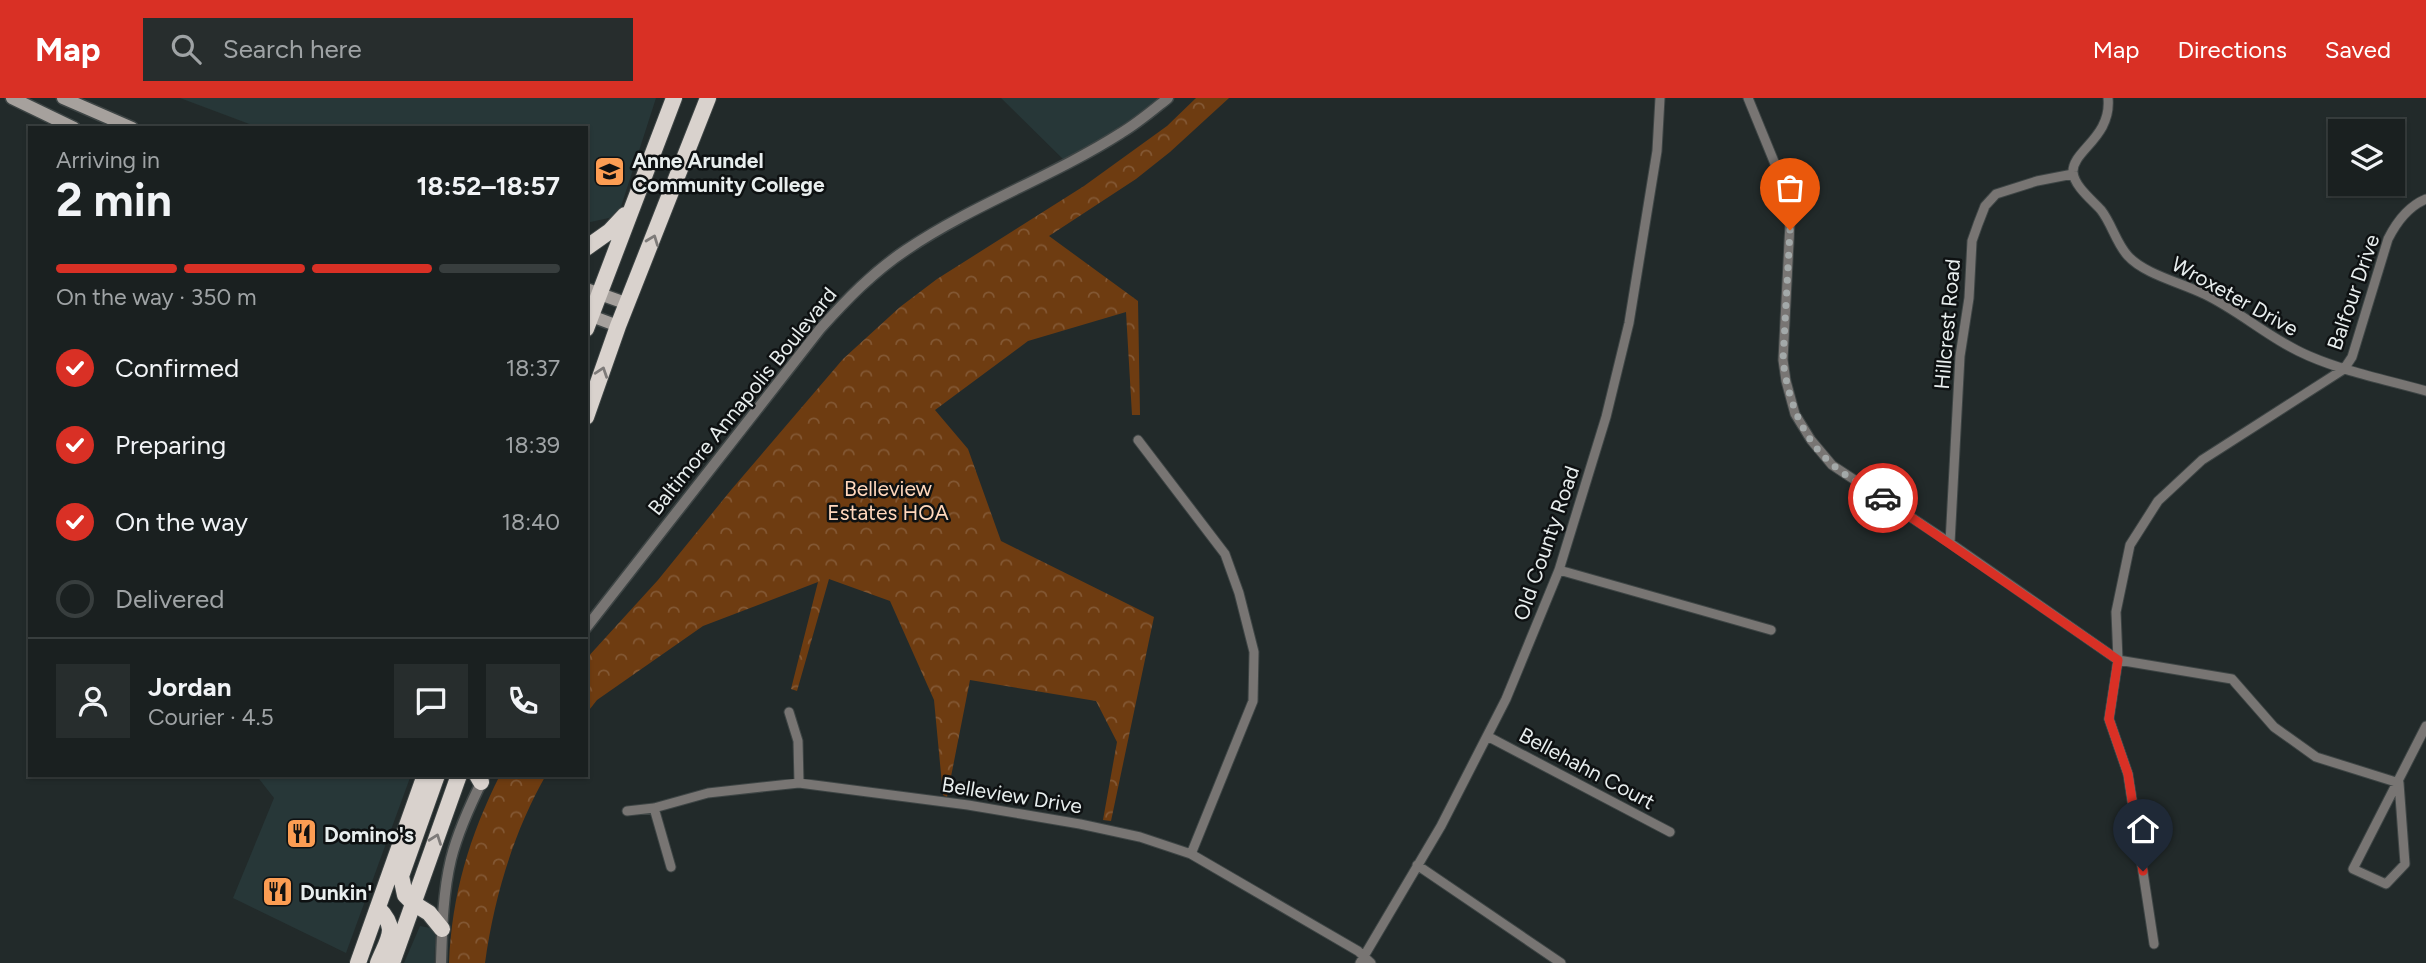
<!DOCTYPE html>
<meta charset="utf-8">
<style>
:root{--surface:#1a2020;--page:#272d2d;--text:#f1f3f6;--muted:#9fa3a5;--line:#383e3e;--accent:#d93025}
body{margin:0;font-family:Figtree,sans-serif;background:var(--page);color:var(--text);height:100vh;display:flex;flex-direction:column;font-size:26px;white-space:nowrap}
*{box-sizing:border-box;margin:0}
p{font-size:23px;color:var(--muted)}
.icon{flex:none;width:38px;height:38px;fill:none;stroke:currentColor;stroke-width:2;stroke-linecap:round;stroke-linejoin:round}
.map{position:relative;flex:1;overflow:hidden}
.drawer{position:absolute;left:28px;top:28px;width:560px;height:651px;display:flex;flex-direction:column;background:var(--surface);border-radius:0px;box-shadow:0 2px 5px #0004,0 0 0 2px var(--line)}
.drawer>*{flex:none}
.fabs{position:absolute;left:2328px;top:21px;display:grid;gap:14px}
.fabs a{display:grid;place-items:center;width:77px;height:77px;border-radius:0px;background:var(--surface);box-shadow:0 2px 5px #0004,0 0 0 2px var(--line);font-size:35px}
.pin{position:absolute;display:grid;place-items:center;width:60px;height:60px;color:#fff;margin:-72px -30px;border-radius:50% 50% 50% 0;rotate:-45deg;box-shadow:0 0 7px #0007}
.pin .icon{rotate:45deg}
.courier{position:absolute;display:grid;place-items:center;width:70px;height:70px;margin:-35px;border:5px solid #d93025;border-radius:50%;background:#fff;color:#222;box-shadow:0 2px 9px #0007}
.summary em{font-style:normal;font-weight:700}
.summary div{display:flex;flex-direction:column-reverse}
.summary{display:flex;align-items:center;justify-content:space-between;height:119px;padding:0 28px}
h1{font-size:46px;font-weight:700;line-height:52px}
.bar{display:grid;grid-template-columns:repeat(4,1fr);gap:10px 7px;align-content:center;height:84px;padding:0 28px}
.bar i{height:9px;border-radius:5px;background:var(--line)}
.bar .active{background:var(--accent)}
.bar p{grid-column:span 4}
.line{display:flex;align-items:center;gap:18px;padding:0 28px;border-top:2px solid var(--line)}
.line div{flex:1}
.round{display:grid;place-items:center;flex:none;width:74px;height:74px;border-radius:0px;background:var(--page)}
ol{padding:0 28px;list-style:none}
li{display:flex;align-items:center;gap:21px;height:77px}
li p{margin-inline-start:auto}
li .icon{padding:7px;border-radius:50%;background:var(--accent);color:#fff;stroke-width:4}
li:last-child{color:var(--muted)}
li i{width:38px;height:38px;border:4px solid var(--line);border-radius:50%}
header{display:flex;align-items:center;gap:42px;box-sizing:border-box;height:98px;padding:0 35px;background:var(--accent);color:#fff}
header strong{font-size:33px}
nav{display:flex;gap:38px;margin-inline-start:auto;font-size:24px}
.search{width:490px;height:63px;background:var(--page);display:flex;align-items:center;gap:18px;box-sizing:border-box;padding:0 24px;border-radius:0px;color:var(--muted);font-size:26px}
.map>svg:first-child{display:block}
.built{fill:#273738}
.park{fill:url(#park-crowns)}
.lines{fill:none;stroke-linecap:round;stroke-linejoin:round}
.minor-casing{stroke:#3e4545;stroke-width:11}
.tertiary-casing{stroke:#3e4545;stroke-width:13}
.secondary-casing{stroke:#3e4545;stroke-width:15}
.trunk-casing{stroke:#3e4545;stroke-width:18}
.minor{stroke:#787573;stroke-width:9}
.tertiary{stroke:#787573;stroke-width:10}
.secondary{stroke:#a6a19d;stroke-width:12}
.trunk{stroke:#d9d2cd;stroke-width:16}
.oneway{stroke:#7e7b79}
.done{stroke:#a3a9a9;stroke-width:7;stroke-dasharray:0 12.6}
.route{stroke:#d93025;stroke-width:9}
.labels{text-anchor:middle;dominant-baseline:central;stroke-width:5;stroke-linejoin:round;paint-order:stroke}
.poi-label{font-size:21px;font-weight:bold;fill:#e8eeee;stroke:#0e1112;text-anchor:start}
.street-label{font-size:21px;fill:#e8eeee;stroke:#0e1112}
.park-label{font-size:21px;fill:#ffd7bc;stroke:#0e1112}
</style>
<header>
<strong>Map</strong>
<div class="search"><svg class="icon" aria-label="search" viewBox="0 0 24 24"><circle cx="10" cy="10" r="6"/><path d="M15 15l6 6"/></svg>Search here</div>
<nav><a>Map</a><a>Directions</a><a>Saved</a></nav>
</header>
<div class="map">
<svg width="2426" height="865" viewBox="0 0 2426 865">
<defs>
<pattern id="park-crowns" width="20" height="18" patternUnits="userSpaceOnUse" patternTransform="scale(1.75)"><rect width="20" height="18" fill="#6e3c11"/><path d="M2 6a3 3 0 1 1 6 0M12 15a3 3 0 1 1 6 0" fill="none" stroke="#835834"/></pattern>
</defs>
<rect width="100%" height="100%" fill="#222a2a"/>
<path class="built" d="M180,0H656L618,118L586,125V30H260Z
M1001,0H1168L1067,65Z
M256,677H411L346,855L233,800L274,700Z
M420,828L436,831L434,865H404Z"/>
<path class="park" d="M1196,0H1229L1170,54L1136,81L1049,138L1138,203L1140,317H1132L1126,214L1028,243L935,312L968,351L1001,443L1154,519L1111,723L1103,722L1117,644L1096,603L970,582L947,699L943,697L934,602L890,503L829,481L797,593L791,591L818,484L703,528L597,602L586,616V561L658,482L731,392L843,261L900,209L937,181L1084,88L1167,28Z
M500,677H546C513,735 494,800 485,865H449C452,796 469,739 500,677Z"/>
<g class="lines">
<defs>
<path id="minor" d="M1748,0L1791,105L1783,262L1786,283L1795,316L1811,342L1832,367L1950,445L2118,562L2232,581L2274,629L2316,659L2399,685L2405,766L2386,786L2353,771L2426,628
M2108,0C2112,39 2072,53 2073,74C2074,88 2092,102 2101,112C2112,126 2116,145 2128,158C2144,176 2182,185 2204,196C2240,213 2271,242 2309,258C2346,274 2387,282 2426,293
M1138,342L1225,456L1239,495L1254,554L1253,603L1191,756
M1950,445L1960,258L1969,200L1972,143L1978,126L1985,108L1996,96L2037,83L2073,76
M1559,472L1771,532
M789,614L798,643L799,685
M1487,638L1670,734
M654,710L671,769
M627,713L654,710L708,695L799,685L968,707L1080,726L1140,739L1191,756L1358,853L1371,865
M1417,767L1561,865
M2154,846L2128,676L2109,621L2118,562L2116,514L2130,447L2158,403L2202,362L2344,271L2352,259L2388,141C2396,125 2409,108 2426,101
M1360,865L1441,728L1506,601L1559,472L1606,319L1629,225L1657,53L1660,0"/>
<path id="tertiary" d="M586,530L820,231C846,202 873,174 906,152C974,106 1052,79 1121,35C1138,25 1153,12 1168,0
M441,865C442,831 443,794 451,761C458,733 471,705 484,679"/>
<path id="secondary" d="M12,0L74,30
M63,0L132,30
M586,191L628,206
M586,216L618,228"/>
<path id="trunk" d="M586,150L610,133L625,117
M586,231L674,0
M586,319L618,228L708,0
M437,677L401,778L405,797L413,805L429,815L442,831
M477,677L481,684
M378,810C399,831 388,840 378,865
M358,865L425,677
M392,865L459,677"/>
</defs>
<use href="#minor" class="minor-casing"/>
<use href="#tertiary" class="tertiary-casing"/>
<use href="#secondary" class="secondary-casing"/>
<use href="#trunk" class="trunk-casing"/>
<use href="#minor" class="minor"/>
<use href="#tertiary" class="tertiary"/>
<use href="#secondary" class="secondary"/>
<use href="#trunk" class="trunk"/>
</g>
<defs><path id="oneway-chevron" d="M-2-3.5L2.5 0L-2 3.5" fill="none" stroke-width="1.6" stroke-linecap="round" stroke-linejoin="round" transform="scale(1.75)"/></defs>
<g class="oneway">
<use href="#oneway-chevron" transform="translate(653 142) rotate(-69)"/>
<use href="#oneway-chevron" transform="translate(602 274) rotate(-71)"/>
<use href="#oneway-chevron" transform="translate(436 741) rotate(-70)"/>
</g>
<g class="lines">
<path class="done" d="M1790,132L1783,262C1788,302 1802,341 1833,367C1848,380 1867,390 1883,400"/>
<path class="route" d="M1883,400L2118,562L2109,621L2128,676L2143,773"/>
</g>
<defs>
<symbol id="university-square" viewBox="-11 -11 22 22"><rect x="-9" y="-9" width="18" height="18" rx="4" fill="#fc9d53" stroke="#0e1112"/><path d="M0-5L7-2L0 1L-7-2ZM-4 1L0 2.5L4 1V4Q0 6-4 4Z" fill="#111"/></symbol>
<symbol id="restaurant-square" viewBox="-11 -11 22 22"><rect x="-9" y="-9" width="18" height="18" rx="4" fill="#fc9d53" stroke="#0e1112"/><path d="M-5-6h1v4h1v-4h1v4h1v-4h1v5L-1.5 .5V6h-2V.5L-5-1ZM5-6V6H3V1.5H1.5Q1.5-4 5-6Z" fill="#111"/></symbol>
</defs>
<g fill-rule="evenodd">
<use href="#university-square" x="592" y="56" width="35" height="35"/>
<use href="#restaurant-square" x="284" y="718" width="35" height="35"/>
<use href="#restaurant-square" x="260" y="776" width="35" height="35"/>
</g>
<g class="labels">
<g class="poi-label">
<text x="632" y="62">Anne Arundel<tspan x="632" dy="24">Community College</tspan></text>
<text x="324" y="736">Domino's</text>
<text x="300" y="794">Dunkin'</text>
</g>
<g class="street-label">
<text transform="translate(2353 194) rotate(-71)">Balfour Drive</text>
<text transform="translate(2235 198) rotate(29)">Wroxeter Drive</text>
<text transform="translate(1947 226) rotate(-85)">Hillcrest Road</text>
<text transform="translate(742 303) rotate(-51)">Baltimore Annapolis Boulevard</text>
<text transform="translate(1546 445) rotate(-71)">Old County Road</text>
<text transform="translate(1587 670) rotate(28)">Bellehahn Court</text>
<text transform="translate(1012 697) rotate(9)">Belleview Drive</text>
</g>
<g class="park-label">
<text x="888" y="390">Belleview<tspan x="888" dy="24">Estates HOA</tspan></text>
</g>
</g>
</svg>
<div class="fabs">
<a><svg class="icon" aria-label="layers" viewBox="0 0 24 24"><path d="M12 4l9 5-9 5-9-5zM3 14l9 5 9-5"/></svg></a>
</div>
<div class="pin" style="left:1790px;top:132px;background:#ea580c"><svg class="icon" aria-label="bag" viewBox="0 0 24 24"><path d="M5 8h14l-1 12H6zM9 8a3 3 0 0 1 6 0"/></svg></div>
<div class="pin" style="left:2143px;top:773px;background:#1f2937"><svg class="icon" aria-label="home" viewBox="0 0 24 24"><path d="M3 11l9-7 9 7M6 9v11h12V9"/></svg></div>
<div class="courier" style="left:1883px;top:400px"><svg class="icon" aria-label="car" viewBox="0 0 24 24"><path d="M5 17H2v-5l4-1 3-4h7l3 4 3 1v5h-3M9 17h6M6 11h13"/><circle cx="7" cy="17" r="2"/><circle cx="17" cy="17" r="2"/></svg></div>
<section class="drawer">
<div class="summary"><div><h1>2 min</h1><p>Arriving in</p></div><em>18:52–18:57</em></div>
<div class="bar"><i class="active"></i><i class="active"></i><i class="active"></i><i></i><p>On the way · 350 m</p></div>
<ol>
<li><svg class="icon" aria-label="check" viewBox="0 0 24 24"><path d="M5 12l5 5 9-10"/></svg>Confirmed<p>18:37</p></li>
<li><svg class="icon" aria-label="check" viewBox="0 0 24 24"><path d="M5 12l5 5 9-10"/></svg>Preparing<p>18:39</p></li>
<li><svg class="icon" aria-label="check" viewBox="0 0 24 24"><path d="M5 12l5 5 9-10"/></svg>On the way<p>18:40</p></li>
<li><i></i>Delivered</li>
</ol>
<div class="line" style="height:126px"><a class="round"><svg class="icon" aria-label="person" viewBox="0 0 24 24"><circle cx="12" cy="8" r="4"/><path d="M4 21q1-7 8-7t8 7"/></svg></a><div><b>Jordan</b><p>Courier · 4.5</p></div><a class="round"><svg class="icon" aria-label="chat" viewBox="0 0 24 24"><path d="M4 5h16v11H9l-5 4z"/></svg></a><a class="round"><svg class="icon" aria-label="phone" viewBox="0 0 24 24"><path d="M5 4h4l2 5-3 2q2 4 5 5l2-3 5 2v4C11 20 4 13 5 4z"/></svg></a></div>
</section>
</div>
